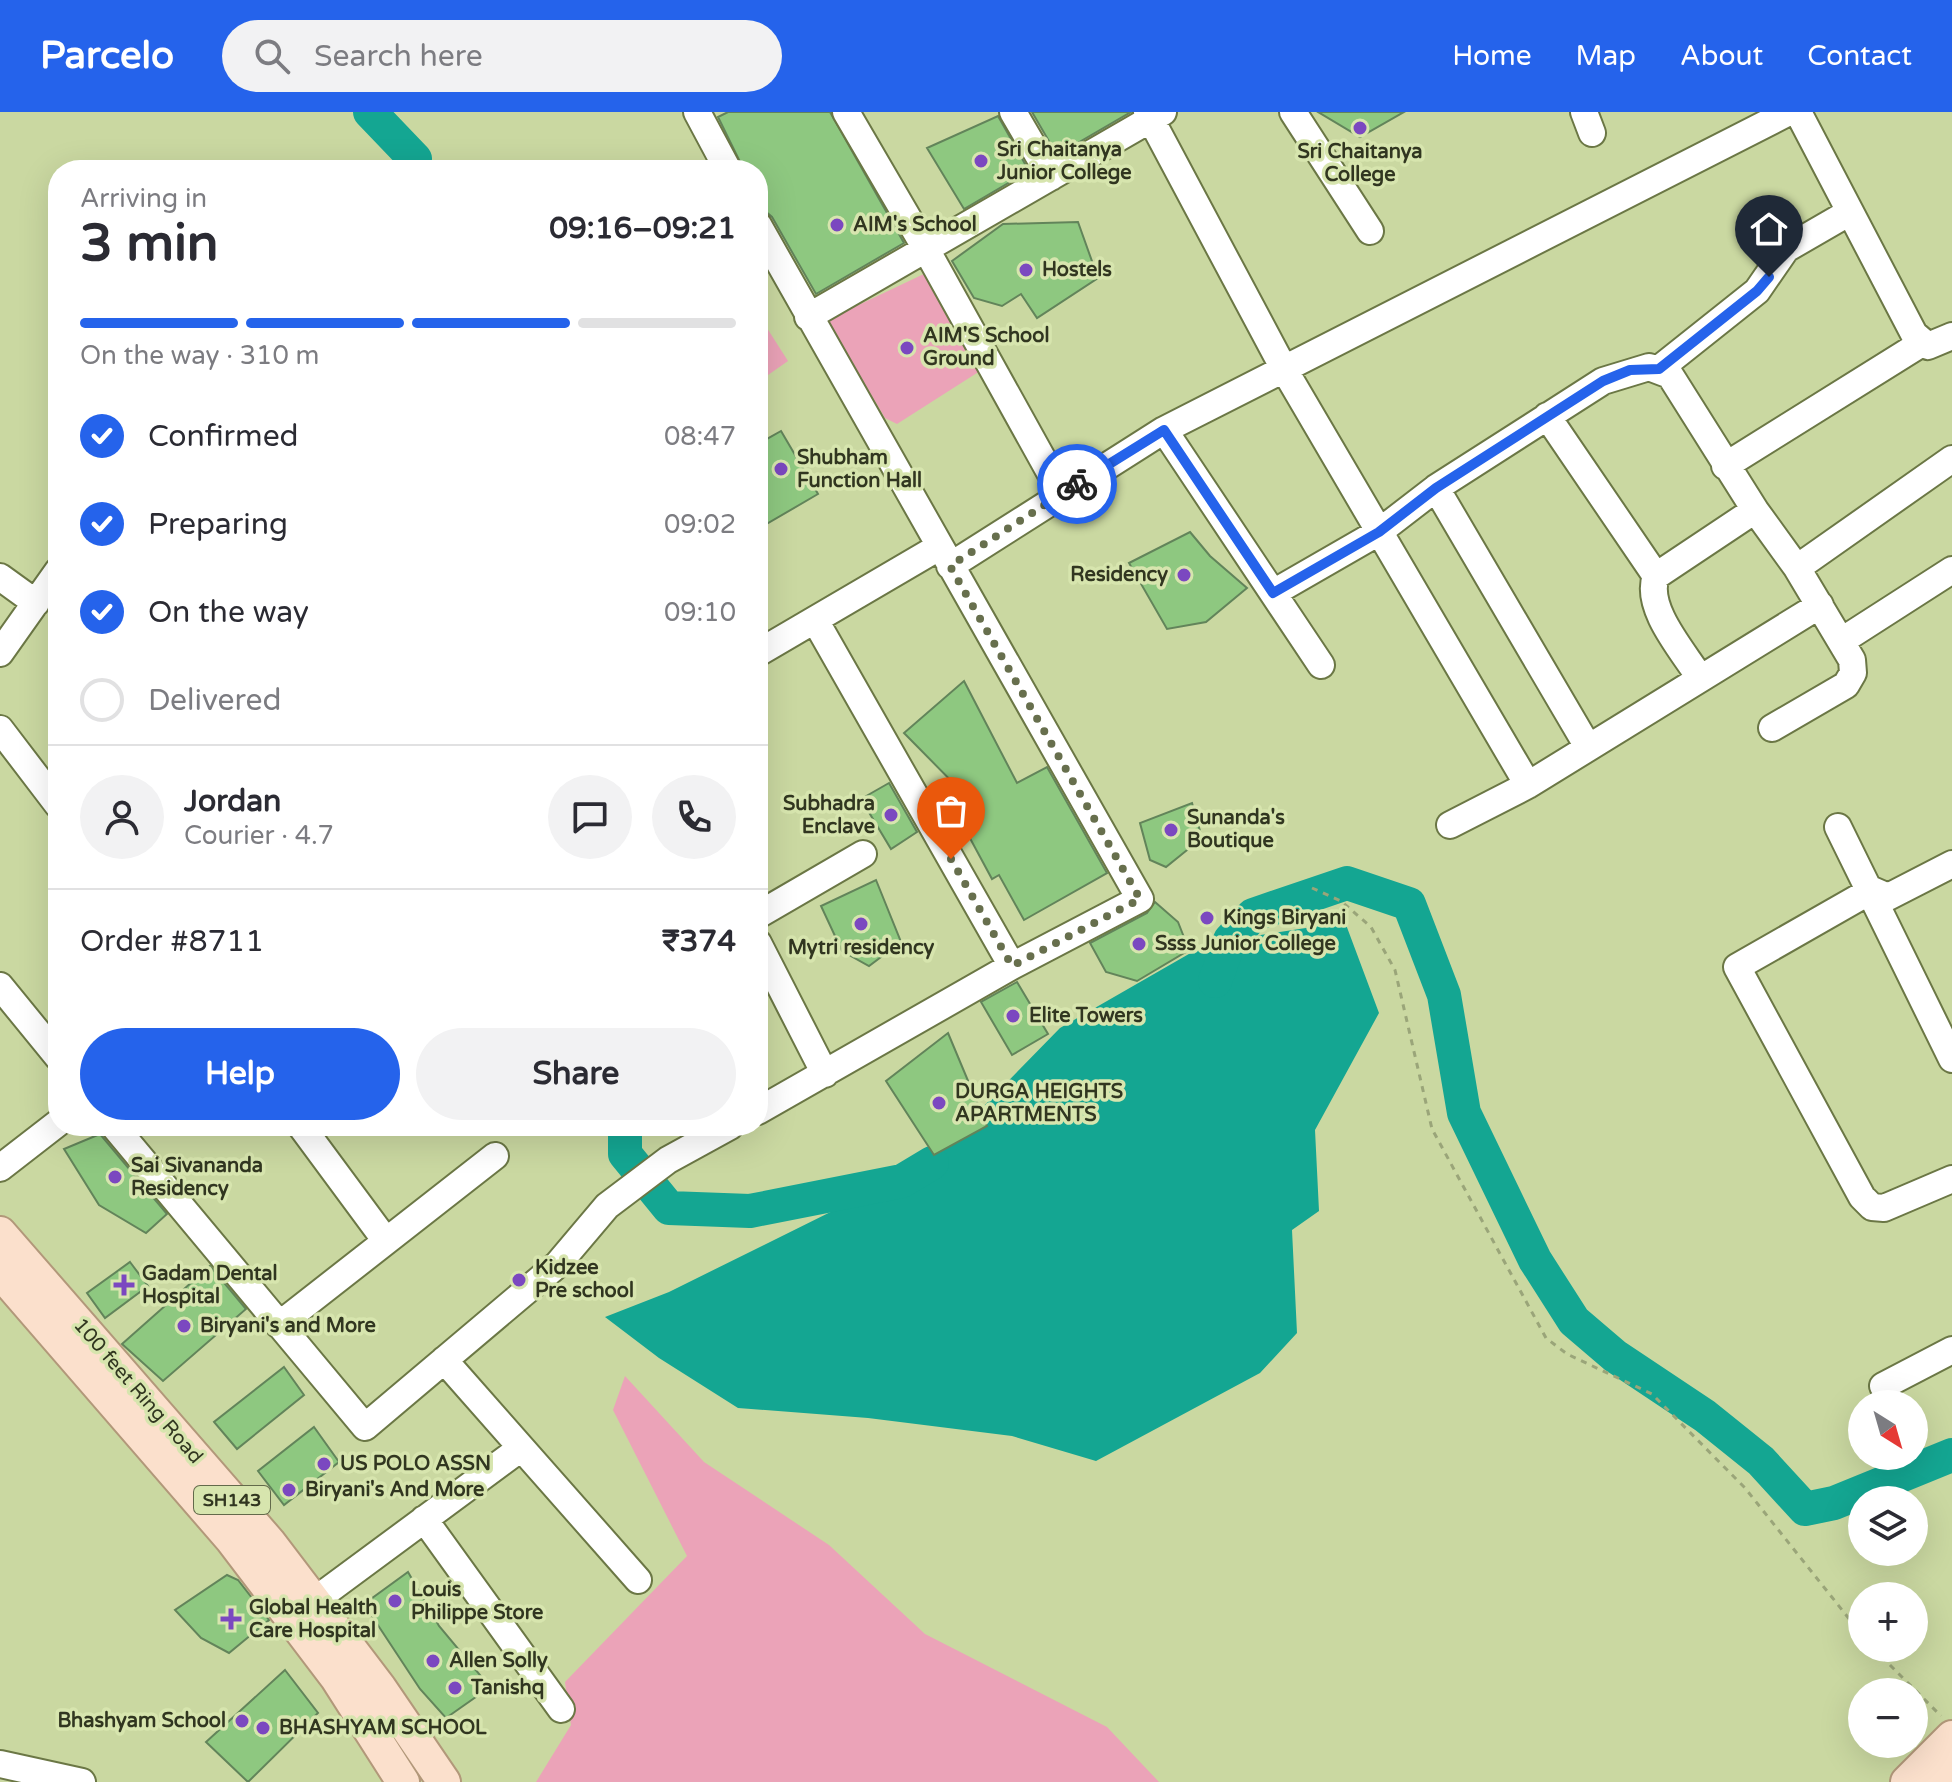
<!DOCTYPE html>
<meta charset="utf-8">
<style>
:root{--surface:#fff;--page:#f2f2f3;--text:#2b2b33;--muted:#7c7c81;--line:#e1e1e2;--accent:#2563eb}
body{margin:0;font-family:"Varela Round",sans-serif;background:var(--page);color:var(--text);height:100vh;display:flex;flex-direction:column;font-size:30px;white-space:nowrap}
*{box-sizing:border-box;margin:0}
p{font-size:26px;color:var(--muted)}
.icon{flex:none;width:44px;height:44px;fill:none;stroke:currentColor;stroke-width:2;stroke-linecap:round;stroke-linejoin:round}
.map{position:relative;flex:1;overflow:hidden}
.panel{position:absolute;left:48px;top:48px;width:720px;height:976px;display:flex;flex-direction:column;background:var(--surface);border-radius:32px;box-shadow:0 8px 32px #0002}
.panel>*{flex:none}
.needle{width:52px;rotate:143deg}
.buttons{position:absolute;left:1848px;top:1278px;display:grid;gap:16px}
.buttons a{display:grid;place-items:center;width:80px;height:80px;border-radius:50%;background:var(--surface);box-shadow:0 8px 32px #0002;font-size:40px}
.pin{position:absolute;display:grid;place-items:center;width:68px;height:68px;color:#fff;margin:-82px -34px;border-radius:50% 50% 50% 0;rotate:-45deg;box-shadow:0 0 8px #0007}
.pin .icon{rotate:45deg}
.courier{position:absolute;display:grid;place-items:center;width:80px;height:80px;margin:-40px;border:6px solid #2563eb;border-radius:50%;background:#fff;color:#222;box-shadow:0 2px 10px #0007}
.head em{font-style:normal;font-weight:800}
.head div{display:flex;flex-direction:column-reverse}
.head{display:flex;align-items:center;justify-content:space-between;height:136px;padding:0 32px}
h1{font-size:52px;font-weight:800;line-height:60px}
.bar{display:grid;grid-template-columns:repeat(4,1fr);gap:12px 8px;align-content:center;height:96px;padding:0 32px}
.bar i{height:10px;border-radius:6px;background:var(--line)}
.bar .current{background:var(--accent)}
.bar p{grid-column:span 4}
.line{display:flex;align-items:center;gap:20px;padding:0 32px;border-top:2px solid var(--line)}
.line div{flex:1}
.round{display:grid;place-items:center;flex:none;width:84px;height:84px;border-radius:42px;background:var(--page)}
ol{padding:0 32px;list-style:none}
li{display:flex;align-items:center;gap:24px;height:88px}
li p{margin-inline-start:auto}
li .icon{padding:8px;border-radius:50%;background:var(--accent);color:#fff;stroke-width:4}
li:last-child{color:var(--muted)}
li i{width:44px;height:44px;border:4px solid var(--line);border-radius:50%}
.cta{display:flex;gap:16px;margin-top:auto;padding:16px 32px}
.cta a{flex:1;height:92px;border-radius:48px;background:var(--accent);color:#fff;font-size:32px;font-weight:800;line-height:92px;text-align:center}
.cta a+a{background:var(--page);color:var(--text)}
header{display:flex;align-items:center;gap:48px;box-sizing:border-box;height:112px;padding:0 40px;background:var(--accent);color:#fff}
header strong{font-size:38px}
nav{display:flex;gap:44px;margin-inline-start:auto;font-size:28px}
.search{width:560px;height:72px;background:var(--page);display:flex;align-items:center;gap:20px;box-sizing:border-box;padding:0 28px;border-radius:44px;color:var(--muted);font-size:30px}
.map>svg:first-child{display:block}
.green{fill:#eba3b8}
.water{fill:#14a692}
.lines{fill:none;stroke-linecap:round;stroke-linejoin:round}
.river{stroke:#14a692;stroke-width:34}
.building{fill:#8ec880;stroke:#62845a;stroke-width:2}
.minor-casing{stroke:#6b7745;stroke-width:30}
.major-casing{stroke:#b2987a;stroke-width:36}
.path{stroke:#9aa579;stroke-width:3;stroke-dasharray:6 6;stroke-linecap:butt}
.minor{stroke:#fff;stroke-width:26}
.major{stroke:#fbe0cc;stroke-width:32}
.done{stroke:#676f4d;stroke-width:8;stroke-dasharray:0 14.4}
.route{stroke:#2563eb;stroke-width:10}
.poi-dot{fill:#7b48c0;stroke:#d7e5ae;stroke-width:3}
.labels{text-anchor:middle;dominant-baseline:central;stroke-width:7;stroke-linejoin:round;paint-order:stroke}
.shield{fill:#d7e5ae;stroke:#636a4b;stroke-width:2}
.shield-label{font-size:18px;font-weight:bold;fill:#313620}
.poi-label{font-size:20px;font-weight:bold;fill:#313620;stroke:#d7e5ae;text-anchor:start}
.street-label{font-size:20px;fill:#313620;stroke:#d7e5ae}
</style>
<header>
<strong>Parcelo</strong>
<div class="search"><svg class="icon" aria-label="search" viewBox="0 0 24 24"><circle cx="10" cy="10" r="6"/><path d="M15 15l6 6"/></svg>Search here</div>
<nav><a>Home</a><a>Map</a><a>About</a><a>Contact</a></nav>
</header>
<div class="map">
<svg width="1952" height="1670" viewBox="0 0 1952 1670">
<rect width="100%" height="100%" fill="#cad8a1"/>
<path class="green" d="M928,160L980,259L897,312L885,306L827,208Z
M758,202L788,249L758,270Z
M625,1264L704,1350L829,1433L925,1522L1107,1615L1159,1670H536L571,1613L565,1570L687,1444L613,1298Z"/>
<path class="water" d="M1345,810L1379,901L1315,1018L1319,1099L1292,1118L1297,1221L1260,1261L1096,1349L1012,1324L868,1306L738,1296L659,1246L605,1205L669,1180L897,1067L980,998L1060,916L1208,831Z"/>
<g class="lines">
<path class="river" d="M370,0L415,47L408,58
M1215,869L1230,828L1253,803L1347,771L1409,792L1444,883L1464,1001L1535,1148L1574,1209L1615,1244L1705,1304L1761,1349L1805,1397L1834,1391L1952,1343
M625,1014V1042L669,1096L750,1099L902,1069L932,1051"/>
</g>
<path class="building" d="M728,0H830L904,131L816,182L772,105L758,93V58H744L718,5Z
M1032,0H1131L1057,43Z
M1318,0H1404L1360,25Z
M998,4L1029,59L964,97L927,36Z
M1078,110L1098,166L1037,206L1021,182L1002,194L974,186L952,149L1003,112Z
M781,319L818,382L758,417V332Z
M1190,420L1210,444L1247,476L1206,510L1167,517L1129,451Z
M964,569L1017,671L1047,655L1107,761L1024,808L999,763L992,767L958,704L976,694L904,621Z
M889,671L917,720L891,737L861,687Z
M1192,691L1202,726L1166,755L1150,748L1140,711Z
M876,768L901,830L869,854L842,839L821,794Z
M1155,790L1178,810L1189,838L1137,869L1106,860L1090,831L1147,801Z
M1017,870L1048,922L1012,943L981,890Z
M948,921L987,1014L934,1043L886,969Z
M100,1022L167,1102L146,1121L99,1093L64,1037Z
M130,1150L148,1174L105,1206L87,1181Z
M210,1154L246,1197L163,1269L122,1232Z
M284,1255L304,1283L237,1337L214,1310Z
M314,1315L339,1350L284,1393L258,1359Z
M408,1460L439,1514L490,1575L446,1606L420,1577L364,1492Z
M227,1463L238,1468L269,1508L229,1541L201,1526L175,1498Z
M285,1558L318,1601L248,1670L206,1630Z"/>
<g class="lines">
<defs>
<path id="minor" d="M697,0L728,58
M846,0L926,137L1062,382
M1013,0L1051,65
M1147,0L1284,257L1528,673
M1293,0L1370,119
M1584,0L1592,21
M1798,0L1914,222L1928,234L1952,224
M758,113L1140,787L1012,854L758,999
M808,205L1163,0
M1659,257L1757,179L1786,137L1850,100
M1547,304L1656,464
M1164,318L1321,553
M1725,354L1922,231
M1436,376L1588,635
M950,454L1164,318L1789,0
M1797,456L1952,347
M0,465L36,491
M1273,481L1379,420L1436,376L1603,269L1649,255L1670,263L1755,398
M815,508L1012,854
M1843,528L1952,458
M0,541L58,459
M758,541L939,435
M1700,566C1684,540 1644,496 1656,464L1755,398L1797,456L1852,548L1853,561L1846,573L1772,616
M0,617L58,693
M1450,713L1528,673L1820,493
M1838,715L1952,947
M1872,778L1737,855L1862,1085L1872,1095L1884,1096L1952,1067
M1872,778L1888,785L1952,752
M758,803L863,742
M758,831L825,962
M0,874L58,945
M114,1014L365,1315L558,1152L607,1094L668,1048L730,1014
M301,1014L386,1129
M0,1056L58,1011
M279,1213L495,1044
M444,1248L638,1468
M1883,1274L1952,1238
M424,1407L561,1597
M299,1500L521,1336
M0,1652L82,1670"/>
<path id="major" d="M0,1121L269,1430L380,1576L444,1670
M0,1160L232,1428L336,1565L403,1670
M1907,1670L1952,1625
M1940,1670L1952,1658"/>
</defs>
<use href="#minor" class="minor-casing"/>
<use href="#major" class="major-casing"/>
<path class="path" d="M1312,776L1341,789L1371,815L1395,858L1432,1017L1546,1226L1567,1242L1652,1282L1745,1376L1862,1523
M1873,1536L1941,1604"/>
<use href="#minor" class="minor"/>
<use href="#major" class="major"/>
</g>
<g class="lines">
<path class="done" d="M951,747L1012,854L1140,787L950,454L1077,372"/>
<path class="route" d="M1077,372L1164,318L1273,481L1379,420L1436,376L1603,269L1630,258L1659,257L1757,179L1769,165"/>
</g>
<g class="poi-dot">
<circle cx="1360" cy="16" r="8"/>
<circle cx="981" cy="49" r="8"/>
<circle cx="837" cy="113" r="8"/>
<circle cx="1026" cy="158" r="8"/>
<circle cx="907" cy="236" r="8"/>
<circle cx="781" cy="357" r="8"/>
<circle cx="1184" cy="463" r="8"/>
<circle cx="891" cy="703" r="8"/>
<circle cx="1171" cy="718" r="8"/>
<circle cx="1207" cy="806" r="8"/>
<circle cx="861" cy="812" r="8"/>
<circle cx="1139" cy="832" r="8"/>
<circle cx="1013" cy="904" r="8"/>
<circle cx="939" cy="991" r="8"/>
<circle cx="115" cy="1065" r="8"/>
<circle cx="519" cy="1168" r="8"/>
<path d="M120 1161h8v8h8v8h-8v8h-8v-8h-8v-8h8z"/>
<circle cx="184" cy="1214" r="8"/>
<circle cx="324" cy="1352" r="8"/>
<circle cx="289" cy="1378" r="8"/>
<circle cx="395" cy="1489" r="8"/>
<path d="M227 1495h8v8h8v8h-8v8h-8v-8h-8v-8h8z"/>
<circle cx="433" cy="1549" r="8"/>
<circle cx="455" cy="1576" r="8"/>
<circle cx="242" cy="1609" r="8"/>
<circle cx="263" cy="1616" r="8"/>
</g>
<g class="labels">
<rect class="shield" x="194" y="1374" width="76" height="28" rx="6"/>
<g class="shield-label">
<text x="232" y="1388">SH143</text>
</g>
<g class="poi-label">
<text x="997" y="38">Sri Chaitanya<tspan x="997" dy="23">Junior College</tspan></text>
<text x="1360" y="40" text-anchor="middle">Sri Chaitanya<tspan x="1360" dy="23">College</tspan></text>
<text x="853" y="113">AIM's School</text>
<text x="1042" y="158">Hostels</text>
<text x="923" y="224">AIM'S School<tspan x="923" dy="23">Ground</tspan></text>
<text x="797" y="346">Shubham<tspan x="797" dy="23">Function Hall</tspan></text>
<text x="1168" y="463" text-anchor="end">Residency</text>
<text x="875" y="692" text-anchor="end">Subhadra<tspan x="875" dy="23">Enclave</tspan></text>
<text x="1187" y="706">Sunanda's<tspan x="1187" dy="23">Boutique</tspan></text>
<text x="1223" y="806">Kings Biryani</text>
<text x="1155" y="832">Ssss Junior College</text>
<text x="861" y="836" text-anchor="middle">Mytri residency</text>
<text x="1029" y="904">Elite Towers</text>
<text x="955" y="980">DURGA HEIGHTS<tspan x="955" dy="23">APARTMENTS</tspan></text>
<text x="131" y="1054">Sai Sivananda<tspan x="131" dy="23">Residency</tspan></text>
<text x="535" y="1156">Kidzee<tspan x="535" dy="23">Pre school</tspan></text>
<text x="142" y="1162">Gadam Dental<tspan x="142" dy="23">Hospital</tspan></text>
<text x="200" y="1214">Biryani's and More</text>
<text x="340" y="1352">US POLO ASSN</text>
<text x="305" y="1378">Biryani's And More</text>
<text x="411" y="1478">Louis<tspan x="411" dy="23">Philippe Store</tspan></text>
<text x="249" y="1496">Global Health<tspan x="249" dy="23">Care Hospital</tspan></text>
<text x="449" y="1549">Allen Solly</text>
<text x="471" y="1576">Tanishq</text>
<text x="226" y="1609" text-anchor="end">Bhashyam School</text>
<text x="279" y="1616">BHASHYAM SCHOOL</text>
</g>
<g class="street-label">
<text transform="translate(138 1279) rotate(49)">100 feet Ring Road</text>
</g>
</g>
</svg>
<div class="buttons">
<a><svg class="needle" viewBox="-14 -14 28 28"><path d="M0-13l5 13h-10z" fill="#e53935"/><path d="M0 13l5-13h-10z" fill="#7c7c81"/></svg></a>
<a><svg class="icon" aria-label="layers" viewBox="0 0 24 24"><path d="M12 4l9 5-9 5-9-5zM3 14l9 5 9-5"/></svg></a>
<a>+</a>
<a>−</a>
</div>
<div class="pin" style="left:951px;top:747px;background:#ea580c"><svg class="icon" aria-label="bag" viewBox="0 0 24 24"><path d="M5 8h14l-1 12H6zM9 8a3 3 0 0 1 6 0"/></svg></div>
<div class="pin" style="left:1769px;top:165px;background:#1f2937"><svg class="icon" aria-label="home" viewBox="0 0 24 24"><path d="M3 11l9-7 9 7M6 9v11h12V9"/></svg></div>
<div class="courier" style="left:1077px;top:372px"><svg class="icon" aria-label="bike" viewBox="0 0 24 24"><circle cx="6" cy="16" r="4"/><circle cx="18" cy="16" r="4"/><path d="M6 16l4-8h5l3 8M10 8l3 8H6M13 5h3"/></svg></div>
<section class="panel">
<div class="head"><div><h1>3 min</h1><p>Arriving in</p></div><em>09:16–09:21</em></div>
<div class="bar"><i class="current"></i><i class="current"></i><i class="current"></i><i></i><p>On the way · 310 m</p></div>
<ol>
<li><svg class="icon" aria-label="check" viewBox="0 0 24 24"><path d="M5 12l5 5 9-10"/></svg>Confirmed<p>08:47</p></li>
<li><svg class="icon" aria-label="check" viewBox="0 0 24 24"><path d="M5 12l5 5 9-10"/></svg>Preparing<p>09:02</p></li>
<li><svg class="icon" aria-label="check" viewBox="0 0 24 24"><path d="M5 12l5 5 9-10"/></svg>On the way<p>09:10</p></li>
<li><i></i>Delivered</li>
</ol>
<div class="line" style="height:144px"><a class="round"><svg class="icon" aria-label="person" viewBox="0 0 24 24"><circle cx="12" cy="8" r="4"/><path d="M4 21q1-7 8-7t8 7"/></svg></a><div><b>Jordan</b><p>Courier · 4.7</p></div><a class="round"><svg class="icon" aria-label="chat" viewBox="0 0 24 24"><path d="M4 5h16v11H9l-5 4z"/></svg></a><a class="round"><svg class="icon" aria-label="phone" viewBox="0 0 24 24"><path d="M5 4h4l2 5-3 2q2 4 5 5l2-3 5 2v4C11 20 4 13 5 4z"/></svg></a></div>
<div class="line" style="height:104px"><div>Order #8711</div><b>₹374</b></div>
<div class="cta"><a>Help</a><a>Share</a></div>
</section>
</div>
